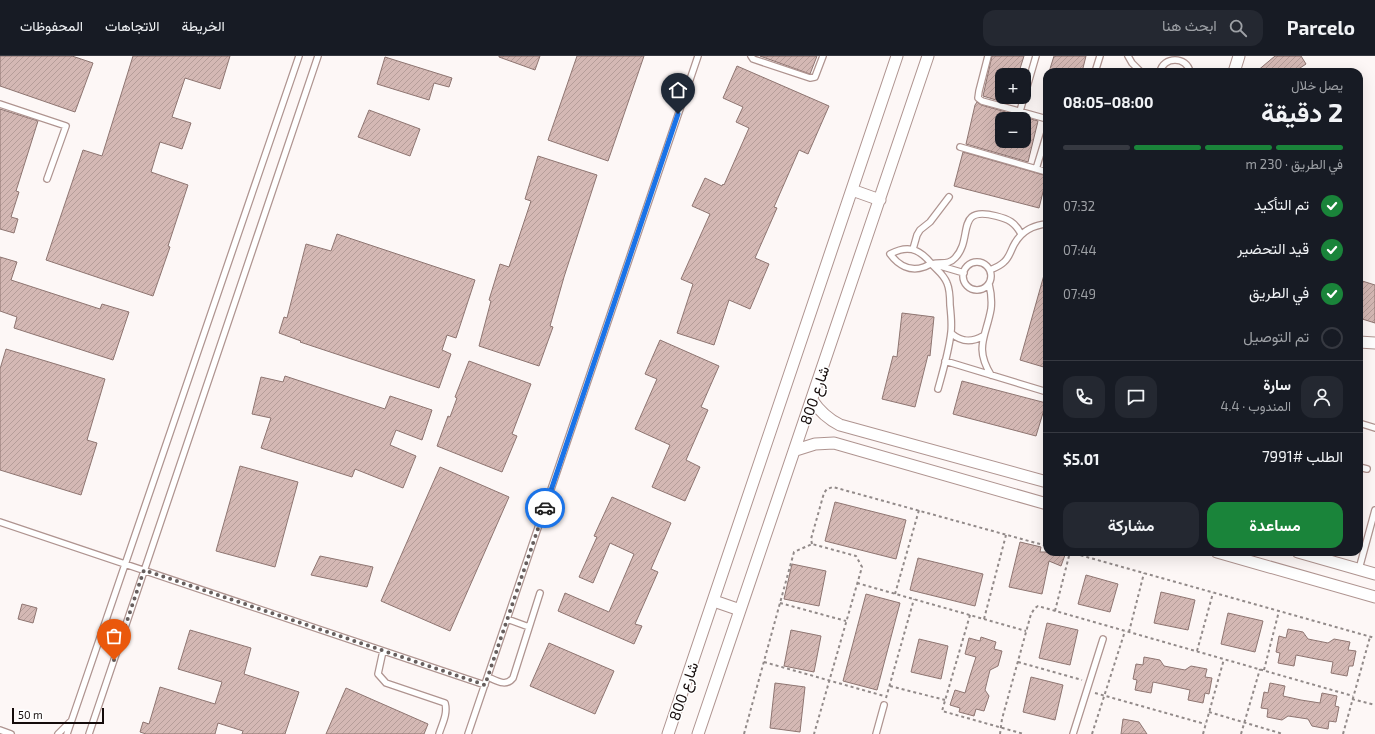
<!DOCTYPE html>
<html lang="ar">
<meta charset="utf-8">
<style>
:root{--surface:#171b24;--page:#242831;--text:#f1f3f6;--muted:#9ea1a6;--line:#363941;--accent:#1a843a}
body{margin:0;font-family:"Exo 2",Vazirmatn,sans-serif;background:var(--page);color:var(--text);direction:rtl;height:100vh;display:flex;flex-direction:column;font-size:15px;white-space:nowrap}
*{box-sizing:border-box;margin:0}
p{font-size:13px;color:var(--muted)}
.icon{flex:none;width:22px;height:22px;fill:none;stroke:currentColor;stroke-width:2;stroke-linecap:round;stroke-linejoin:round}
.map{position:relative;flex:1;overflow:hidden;direction:ltr}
.panel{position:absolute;left:1043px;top:12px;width:320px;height:488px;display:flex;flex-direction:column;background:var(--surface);border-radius:12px;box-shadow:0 4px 16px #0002;direction:rtl}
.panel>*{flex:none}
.tools{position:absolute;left:995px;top:12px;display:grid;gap:8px}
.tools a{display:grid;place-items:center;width:36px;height:36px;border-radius:8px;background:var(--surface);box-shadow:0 4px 16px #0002;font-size:20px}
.scale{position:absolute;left:12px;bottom:10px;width:92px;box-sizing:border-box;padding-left:4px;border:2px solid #140b0a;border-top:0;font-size:11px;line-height:14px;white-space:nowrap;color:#140b0a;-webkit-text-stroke:3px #fff;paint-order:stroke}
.pin{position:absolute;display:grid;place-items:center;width:34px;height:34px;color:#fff;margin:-41px -17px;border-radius:50% 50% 50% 0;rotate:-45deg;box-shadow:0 0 4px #0007}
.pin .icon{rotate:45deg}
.courier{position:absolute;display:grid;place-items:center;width:40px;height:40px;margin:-20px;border:3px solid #1a73e8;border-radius:50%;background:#fff;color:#222;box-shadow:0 1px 5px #0007}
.summary em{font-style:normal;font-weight:700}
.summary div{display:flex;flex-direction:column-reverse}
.summary{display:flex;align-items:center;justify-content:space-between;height:68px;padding:0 20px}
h1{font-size:26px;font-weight:700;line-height:30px}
.bar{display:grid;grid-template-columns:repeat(4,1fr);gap:6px 4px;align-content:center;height:48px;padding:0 20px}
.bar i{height:5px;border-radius:3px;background:var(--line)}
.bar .active{background:var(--accent)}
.bar p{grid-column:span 4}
.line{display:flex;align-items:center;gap:10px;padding:0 20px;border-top:1px solid var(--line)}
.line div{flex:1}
.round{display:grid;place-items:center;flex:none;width:42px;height:42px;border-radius:12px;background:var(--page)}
ol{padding:0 20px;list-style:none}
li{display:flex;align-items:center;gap:12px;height:44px}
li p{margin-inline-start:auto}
li .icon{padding:4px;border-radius:50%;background:var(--accent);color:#fff;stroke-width:4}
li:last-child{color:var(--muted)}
li i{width:22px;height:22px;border:2px solid var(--line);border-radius:50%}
.cta{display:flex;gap:8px;margin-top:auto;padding:8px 20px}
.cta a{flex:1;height:46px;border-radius:12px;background:var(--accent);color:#fff;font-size:16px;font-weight:700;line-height:46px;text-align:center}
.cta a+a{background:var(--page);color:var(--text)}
header{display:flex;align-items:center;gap:24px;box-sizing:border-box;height:56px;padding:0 20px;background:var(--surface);border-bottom:1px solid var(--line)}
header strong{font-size:19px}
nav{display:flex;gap:22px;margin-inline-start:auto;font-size:14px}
.search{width:280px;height:36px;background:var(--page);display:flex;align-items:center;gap:10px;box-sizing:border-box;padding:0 14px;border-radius:12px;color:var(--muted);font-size:15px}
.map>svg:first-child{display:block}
.building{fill:url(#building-hatch);stroke:#8e7571}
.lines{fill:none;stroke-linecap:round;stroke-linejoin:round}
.lane-casing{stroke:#af9490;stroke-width:8}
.street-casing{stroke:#af9490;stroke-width:13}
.path{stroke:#928a89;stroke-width:2;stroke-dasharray:3 3;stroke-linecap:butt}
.lane{stroke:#fff;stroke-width:5.5}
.street{stroke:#fff;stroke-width:11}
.done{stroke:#665e5d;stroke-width:4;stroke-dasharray:0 7.2}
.route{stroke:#1a73e8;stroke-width:5}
.labels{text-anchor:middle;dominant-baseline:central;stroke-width:3;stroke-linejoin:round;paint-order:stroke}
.street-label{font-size:15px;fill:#140b0a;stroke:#fff}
</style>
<header>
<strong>Parcelo</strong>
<div class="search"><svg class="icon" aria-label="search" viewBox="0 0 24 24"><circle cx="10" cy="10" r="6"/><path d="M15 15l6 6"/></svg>ابحث هنا</div>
<nav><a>الخريطة</a><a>الاتجاهات</a><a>المحفوظات</a></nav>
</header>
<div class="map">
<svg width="1375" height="678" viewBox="0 0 1375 678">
<defs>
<pattern id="building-hatch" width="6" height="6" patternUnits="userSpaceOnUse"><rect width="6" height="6" fill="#d4b8b4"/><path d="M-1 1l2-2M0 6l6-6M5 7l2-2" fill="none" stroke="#b59d99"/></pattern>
</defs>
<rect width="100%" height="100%" fill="#fdf7f6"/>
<path class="building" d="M0,0H72L93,7L75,56L0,30Z
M133,0H230L220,33L185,22L172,61L191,67L182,93L160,86L151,116L188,129L168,190L170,191L153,240L46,204L83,94L102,100Z
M499,0H540L535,14L499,1Z
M577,0H644L608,105L548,84Z
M760,0H817L810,18Z
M992,0H1024L1018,19H1002V41H1011L1009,48L983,40Z
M1054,0H1086L1082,16H1049Z
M1275,0H1301L1306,8L1294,16H1256Z
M385,1L452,22L449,31L434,27L429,44L377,28Z
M737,10L829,50L808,98L799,94L774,151L777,152L755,202L769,208L750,253L729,244L714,289L677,277L693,228L681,223L710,158L692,150L705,122L722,130L723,128L724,129L749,72L736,66L743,51L723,42Z
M977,46L981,49L1006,56L1004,63H1002V85H1024V61L1038,65L1028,106L966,88L975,49Z
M0,53L38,65L16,135L19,136L11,161L18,163L14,177L0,173Z
M369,54L420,73L410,100L358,81Z
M963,96L1047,120L1039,152L954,130Z
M538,100L597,119L564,221L550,270L553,271L539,310L479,290L491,245L489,244L500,208L509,211L531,145L525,143Z
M337,178L475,224L456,282L447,279L442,294L451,298L439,332L300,286L301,285L279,277L284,261L287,262L306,188L331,195Z
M0,201L17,206L11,224L100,253L102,248L129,256L113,304L14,272L17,261L0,255Z
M1044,219H1047V312L1020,304Z
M1359,224L1375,229V267L1359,262Z
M902,257L934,261L930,300L928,299L915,351L882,343L893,300L897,301Z
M660,284L719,310L701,351L708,354L686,404L700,411L685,445L652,431L670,389L635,373L657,323L645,318Z
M6,293L105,323L87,384L97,387L81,439L0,414V313Z
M469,305L531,328L512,378L517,380L502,416L437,390L448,360L450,361L457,342L455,341Z
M285,320L385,353L390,340L432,354L422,384L396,374L390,389L416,400L403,432L355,413L352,421L261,392L271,362L252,358L261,321L283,326Z
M962,325L1046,347L1036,380L953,358Z
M240,410L298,426L275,511L216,495Z
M440,411L509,441L450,575L381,545Z
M612,441L671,467L651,513L658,516L635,568L642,570L634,588L558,555L565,537L609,556L634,498L610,487L593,527L579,521L597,481L594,480Z
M835,446L906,464L896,503L825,485Z
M1020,486L1041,491L1040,496H1058L1065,499L1061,510L1049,505L1042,538L1009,531Z
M320,500L373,511L367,531L311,519Z
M918,502L983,518L975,550L910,534Z
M792,508L826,515L819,550L784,543Z
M1086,519L1118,528L1110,556L1078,548Z
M1161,536L1195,544L1188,574L1154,567Z
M866,538L900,547L877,634L843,625Z
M22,548L37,552L33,567L18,563Z
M1228,557L1263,565L1255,596L1221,588Z
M1047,567L1078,574L1070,609L1039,602Z
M1288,573L1303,576L1308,583L1328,587L1334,583L1350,586L1348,594L1356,595L1353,610H1349L1347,620L1331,617L1333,606L1316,603L1296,599L1294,610L1278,607L1280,597L1276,596L1279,580L1286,582Z
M190,574L251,592L244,618L299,636L285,678H242L243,675L218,667L215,678H146L140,676L143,666L149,668L160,631L215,648L222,626L178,613Z
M791,574L821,580L814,616L784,610Z
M981,581L996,586L994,593L1002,595L998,610L990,614L985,634L989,640L984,655L976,653L974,660L959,656L960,652L950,649L955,634L965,637L970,620L976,601L965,598L969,582L980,585Z
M919,583L948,590L941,623L911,616Z
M549,587L614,615L595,658L530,630Z
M1144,601L1160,604L1164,610L1185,614L1191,610L1207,613L1205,621L1212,622L1209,638L1205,637L1203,647L1188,644L1190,634L1172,630L1153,626L1151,637L1135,634L1137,624L1133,623L1136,608L1143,609Z
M1031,621L1063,629L1055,664L1023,656Z
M775,627L805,631L800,676L770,672Z
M1270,627L1285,630L1283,640L1301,644L1320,647L1322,637L1337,640L1335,650L1339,651L1336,666L1329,665L1328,673L1312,670L1308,663L1288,660L1282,664L1267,661L1268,653L1261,652L1264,636L1268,637Z
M346,632L428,668L424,678H326Z
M1123,663L1139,666L1147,678H1121Z"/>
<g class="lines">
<defs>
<path id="lane" d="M751,0L753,3L810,22L815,21L823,0
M988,0L979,35L978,42L982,45L1047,63
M1128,0L1132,7L1141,16
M1095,16L1100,0
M1160,16C1163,0 1187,0 1190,16
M0,48L66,70L47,123
M1020,55L1036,0
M960,91L1047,116
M1036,113L1047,77
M913,193L917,179L920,174L930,166L949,141
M963 220a14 14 0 1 1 28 0a14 14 0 1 1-28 0Z
M937,209L964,217
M990,214C995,212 1000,210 1004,206C1010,201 1011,193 1015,187C1022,175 1034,169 1047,168
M989,228C991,236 992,244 991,253C986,281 974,291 991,319
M951,277C961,286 971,287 983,280
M945,305L1047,336
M938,333C943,315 949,295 951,276C952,267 951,258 950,249C950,241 950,234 947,227C943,217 936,214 930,206C918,192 907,189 890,198C898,209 910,216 924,211C927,210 929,208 932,208C941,206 949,209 955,202C974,183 954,149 996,160C1008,163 1015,166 1021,178
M1359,367L1375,372
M1359,411L1367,413
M0,466L485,629
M1359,513L1375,454
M507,563L529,571
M383,595L378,618L386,627L445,647C448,658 442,668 439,678
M488,621C497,625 506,631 513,622L540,537
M0,674L11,678
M58,678L70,666
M67,678L299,0
M89,678L318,0
M468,678L698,0
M876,678L884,649
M1073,678L1103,583"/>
<path id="street" d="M1234,16L1239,0
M852,134L880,144
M1359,286L1375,287
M812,344C820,356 828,363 840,369L1047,426
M796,394L815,388L834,387L1047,448
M1217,496L1375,541
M1298,496L1375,518
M714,545L740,554
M668,678L897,0
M698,678L928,0"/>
</defs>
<use href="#lane" class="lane-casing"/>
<use href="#street" class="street-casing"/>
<path class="path" d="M812,488L811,483L824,437L827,433L833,431L1047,490
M1069,496L1375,582
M857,527L1026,575
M895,538L919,454
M780,547L846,565
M1055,555L1070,496
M970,559L942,655L1024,678
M984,563L1006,479
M1129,576L1144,517
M1197,595L1213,537
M764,606L884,640
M1018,606L1082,624
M1264,614L1279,555
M890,630L945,644
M1095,637L1205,668
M886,642L914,543
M1352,643L1375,649
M1209,656L1283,678
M744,678L794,496L812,488L856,500L862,511L814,678
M1000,678L1002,663L1031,558L1035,552L1038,550L1353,640
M1092,678L1125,575
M1203,678L1224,603
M1241,678L1260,613
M1343,678L1370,581"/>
<use href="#lane" class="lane"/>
<use href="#street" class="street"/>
</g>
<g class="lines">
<path class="done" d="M114,604L144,514L485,629L545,452"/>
<path class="route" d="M545,452L678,58"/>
</g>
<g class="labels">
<g class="street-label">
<text transform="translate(814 339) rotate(-71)">شارع 800</text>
<text transform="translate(683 635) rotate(-71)">شارع 800</text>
</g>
</g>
</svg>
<div class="tools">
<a>+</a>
<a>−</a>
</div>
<div class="scale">50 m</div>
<div class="pin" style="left:114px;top:604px;background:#ea580c"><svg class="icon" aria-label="bag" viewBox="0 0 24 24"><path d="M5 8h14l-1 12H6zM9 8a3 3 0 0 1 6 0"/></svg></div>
<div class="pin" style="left:678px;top:58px;background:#1f2937"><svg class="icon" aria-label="home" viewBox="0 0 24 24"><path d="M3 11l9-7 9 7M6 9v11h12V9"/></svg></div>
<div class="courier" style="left:545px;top:452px"><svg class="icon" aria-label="car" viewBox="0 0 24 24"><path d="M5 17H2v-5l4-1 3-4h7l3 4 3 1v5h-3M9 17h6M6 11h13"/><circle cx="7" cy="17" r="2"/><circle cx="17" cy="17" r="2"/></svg></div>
<section class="panel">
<div class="summary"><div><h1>2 دقيقة</h1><p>يصل خلال</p></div><em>08:00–08:05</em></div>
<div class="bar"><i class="active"></i><i class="active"></i><i class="active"></i><i></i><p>في الطريق · 230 m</p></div>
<ol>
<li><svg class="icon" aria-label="check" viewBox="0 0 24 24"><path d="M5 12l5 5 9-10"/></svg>تم التأكيد<p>07:32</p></li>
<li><svg class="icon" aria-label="check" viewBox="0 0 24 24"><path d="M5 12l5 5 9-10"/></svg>قيد التحضير<p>07:44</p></li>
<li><svg class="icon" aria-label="check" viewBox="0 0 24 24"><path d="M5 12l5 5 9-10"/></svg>في الطريق<p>07:49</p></li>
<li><i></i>تم التوصيل</li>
</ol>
<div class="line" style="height:72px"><a class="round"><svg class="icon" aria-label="person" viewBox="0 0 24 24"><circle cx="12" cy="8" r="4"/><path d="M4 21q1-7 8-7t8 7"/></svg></a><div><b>سارة</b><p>المندوب · 4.4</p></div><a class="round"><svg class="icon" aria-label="chat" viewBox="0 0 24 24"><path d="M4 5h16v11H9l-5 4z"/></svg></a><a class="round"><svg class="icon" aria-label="phone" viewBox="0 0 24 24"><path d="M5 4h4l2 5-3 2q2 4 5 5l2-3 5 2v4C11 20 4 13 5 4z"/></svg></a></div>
<div class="line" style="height:52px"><div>الطلب #7991</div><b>$5.01</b></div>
<div class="cta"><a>مساعدة</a><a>مشاركة</a></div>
</section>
</div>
